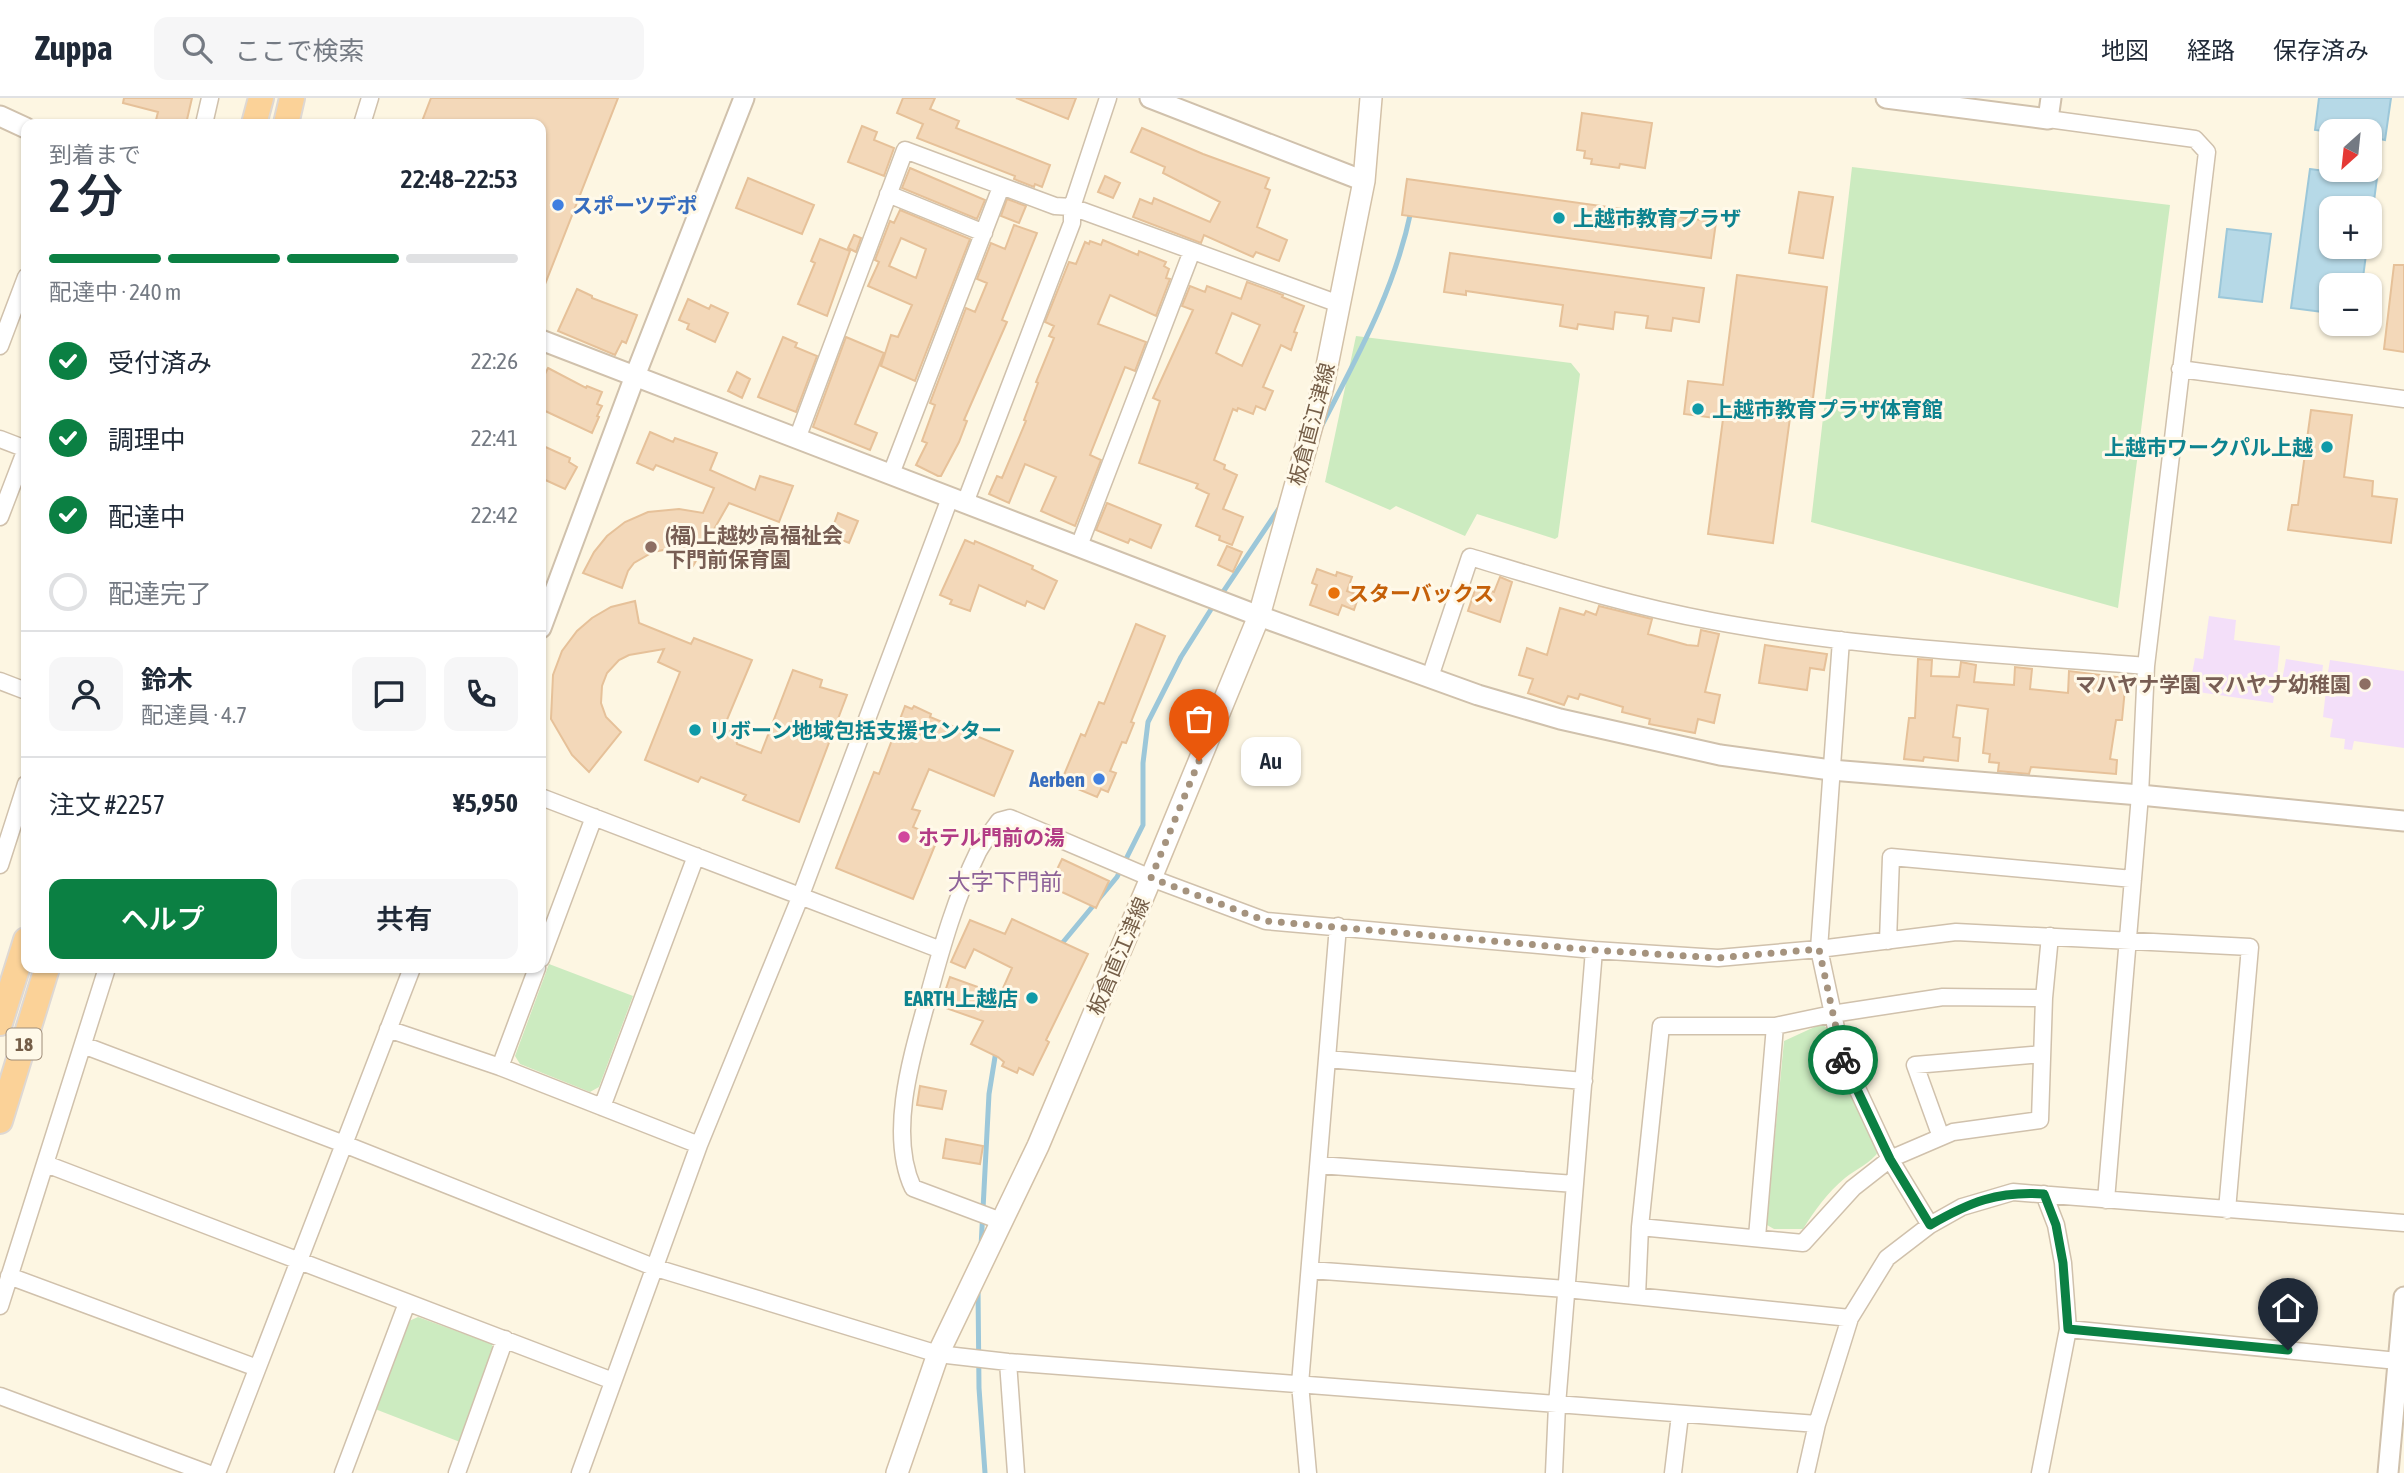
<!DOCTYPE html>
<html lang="ja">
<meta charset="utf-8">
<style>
:root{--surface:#fff;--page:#f6f6f7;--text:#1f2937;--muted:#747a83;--line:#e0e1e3;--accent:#0b8043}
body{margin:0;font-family:"Asap Condensed","Noto Sans JP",sans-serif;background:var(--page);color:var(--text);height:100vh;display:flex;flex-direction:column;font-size:26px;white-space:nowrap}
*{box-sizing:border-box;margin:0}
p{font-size:23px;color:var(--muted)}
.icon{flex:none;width:38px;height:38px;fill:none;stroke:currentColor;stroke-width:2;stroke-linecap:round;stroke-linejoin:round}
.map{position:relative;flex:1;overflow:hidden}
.side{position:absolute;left:21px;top:21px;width:525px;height:854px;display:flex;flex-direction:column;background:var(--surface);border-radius:14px;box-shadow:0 2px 5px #0004}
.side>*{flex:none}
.needle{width:46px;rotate:207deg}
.controls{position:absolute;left:2319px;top:21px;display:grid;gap:14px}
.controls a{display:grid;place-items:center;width:63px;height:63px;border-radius:14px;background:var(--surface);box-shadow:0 2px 5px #0004;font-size:35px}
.pin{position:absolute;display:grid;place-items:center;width:60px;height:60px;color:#fff;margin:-72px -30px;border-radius:50% 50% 50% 0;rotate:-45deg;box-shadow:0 0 7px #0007}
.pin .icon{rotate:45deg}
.courier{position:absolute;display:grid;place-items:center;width:70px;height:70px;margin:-35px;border:5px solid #0b8043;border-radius:50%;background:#fff;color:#222;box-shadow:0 2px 9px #0007}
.bubble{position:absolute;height:49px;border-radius:14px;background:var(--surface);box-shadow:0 2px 5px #0004;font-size:23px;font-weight:600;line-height:49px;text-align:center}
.head em{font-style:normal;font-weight:600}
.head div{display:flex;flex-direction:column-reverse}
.head{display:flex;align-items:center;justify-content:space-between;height:119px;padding:0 28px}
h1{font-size:46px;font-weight:600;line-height:52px}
.bar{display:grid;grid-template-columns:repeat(4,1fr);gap:10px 7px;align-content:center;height:84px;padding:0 28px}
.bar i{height:9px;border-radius:5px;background:var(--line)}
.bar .current{background:var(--accent)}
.bar p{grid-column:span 4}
.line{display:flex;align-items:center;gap:18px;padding:0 28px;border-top:2px solid var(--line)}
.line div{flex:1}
.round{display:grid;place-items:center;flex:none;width:74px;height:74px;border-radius:14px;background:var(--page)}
ol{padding:0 28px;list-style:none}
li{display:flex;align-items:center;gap:21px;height:77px}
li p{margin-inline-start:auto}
li .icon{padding:7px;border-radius:50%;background:var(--accent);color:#fff;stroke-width:4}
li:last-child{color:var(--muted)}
li i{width:38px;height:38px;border:4px solid var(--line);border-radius:50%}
.cta{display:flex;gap:14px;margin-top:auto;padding:14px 28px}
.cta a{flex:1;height:80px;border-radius:14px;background:var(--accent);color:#fff;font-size:28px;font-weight:600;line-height:80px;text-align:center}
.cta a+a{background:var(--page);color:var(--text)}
header{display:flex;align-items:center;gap:42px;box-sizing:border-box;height:98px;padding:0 35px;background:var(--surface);border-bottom:2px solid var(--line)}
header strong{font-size:33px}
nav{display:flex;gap:38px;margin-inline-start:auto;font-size:24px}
.search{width:490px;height:63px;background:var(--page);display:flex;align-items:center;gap:18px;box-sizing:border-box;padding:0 24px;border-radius:14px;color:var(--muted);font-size:26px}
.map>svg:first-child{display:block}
.education{fill:#f3dff9}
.green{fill:#ccebc0}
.water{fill:#b6d9e7;stroke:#9cc7d9;stroke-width:2}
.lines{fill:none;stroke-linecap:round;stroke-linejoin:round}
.stream{stroke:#9cc7d9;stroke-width:5}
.building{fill:#f3d8b9;stroke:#e6c199;stroke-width:2;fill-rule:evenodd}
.minor-casing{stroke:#d0c1ac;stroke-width:19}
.tertiary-casing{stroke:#d0c1ac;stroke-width:23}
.secondary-casing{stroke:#d3c1a8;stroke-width:24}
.trunk-casing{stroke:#ded8d3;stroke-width:28}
.minor{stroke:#fff;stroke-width:16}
.tertiary{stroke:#fff;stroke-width:19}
.secondary{stroke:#fff;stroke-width:21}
.trunk{stroke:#fbd298;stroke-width:24}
.done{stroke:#a5937e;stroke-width:7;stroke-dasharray:0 12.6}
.route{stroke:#0b8043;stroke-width:9}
.shop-dot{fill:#3f7fe0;stroke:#fff9e9;stroke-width:2.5}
.culture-dot{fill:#0f9aa8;stroke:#fff9e9;stroke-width:2.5}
.education-dot{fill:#8d6e63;stroke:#fff9e9;stroke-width:2.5}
.food-dot{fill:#e8710a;stroke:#fff9e9;stroke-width:2.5}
.hotel-dot{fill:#d1479c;stroke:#fff9e9;stroke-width:2.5}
.labels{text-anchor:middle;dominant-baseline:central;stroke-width:6;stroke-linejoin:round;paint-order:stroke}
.shield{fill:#fff9e9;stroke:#9e8c78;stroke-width:2}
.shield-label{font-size:19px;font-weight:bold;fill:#755e48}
.shop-label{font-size:21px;font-weight:bold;fill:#366cbe;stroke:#fff9e9;text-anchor:start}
.culture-label{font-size:21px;font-weight:bold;fill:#0d838f;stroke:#fff9e9;text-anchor:start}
.street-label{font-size:21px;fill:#755e48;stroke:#fff9e9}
.education-label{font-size:21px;font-weight:bold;fill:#785e54;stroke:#fff9e9;text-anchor:start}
.food-label{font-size:21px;font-weight:bold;fill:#c56008;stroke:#fff9e9;text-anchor:start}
.hotel-label{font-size:21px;font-weight:bold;fill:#b23c85;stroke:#fff9e9;text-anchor:start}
.neighbourhood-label{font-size:23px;fill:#8e6399;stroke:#fff9e9}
</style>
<header>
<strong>Zuppa</strong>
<div class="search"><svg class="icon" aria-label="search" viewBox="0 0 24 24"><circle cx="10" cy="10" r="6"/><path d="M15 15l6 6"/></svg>ここで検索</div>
<nav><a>地図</a><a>経路</a><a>保存済み</a></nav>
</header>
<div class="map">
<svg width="2404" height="1375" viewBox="0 0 2404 1375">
<rect width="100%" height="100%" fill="#fdf6e2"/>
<path class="education" d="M2209,518L2236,522L2234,542L2280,548L2277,577H2283L2286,561L2323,567L2321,585L2326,586L2330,562L2404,573V650L2354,643L2352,652L2344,651L2345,641L2330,639L2333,621L2323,619L2326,592L2276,585L2273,605L2198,594L2201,578L2192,576L2195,560L2203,561Z"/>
<path class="green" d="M1852,69L2170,107L2118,510L1811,424Z
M1356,238L1571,265L1580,276L1558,439L1555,441L1477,416L1465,438L1396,408L1390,412L1325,384Z
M549,866L633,898L599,989L590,994L520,966L515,958Z
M1821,926L1829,931L1843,978L1879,1053C1871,1065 1856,1071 1845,1080C1828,1094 1814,1113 1803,1131H1774L1767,1127V1121L1784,943Z
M418,1219L492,1246L494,1255L460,1344L375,1311L409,1223Z"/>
<path class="water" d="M2319,0H2391L2385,42L2370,39V33L2331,34L2315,32Z
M2310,71L2377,80L2370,133V110H2331V149H2367L2362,187H2331V215L2291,210Z
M2227,131L2271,136L2262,204L2219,199Z"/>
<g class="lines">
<path class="stream" d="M1321,329C1358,257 1394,194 1411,113
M1221,497L1280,409
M1059,849L1117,779L1143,727V665L1148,624L1181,559L1215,505
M981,1149L989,996L996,953
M978,1190L979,1290L985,1375"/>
</g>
<path class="building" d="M124,0H192L186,26H155L158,14L123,5Z
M431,0H618L542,194L541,26H421Z
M903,0H935L930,11L959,23L956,30L1050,67L1042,89L1035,86L1034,89L1014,81L1015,78L917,40L923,26L897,15Z
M1016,0H1076L1068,21Z
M1582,15L1652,25L1645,70L1620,66L1619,70L1591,66L1592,61L1584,60L1585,53L1577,52Z
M862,28L877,34L874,42L894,50L884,78L848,64Z
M1142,30L1203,56L1269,80L1265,90L1270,92L1257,129L1287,142L1279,163L1256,154L1253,159L1204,137L1201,145L1133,119L1140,101L1152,106L1154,100L1210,124L1220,104L1163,75L1165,69L1131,54Z
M910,70L985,102L977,121L902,90Z
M1105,78L1120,85L1113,100L1098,94Z
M748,80L814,107L802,136L736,110Z
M1407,81L1716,124L1711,160L1402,117Z
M1799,94L1833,99L1823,160L1789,155Z
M1007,101L1026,108L1019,125L1001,118Z
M900,112L970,141L915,283L881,268L891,237L898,239L912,207L868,188L879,164L875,162L890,123L894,125ZM901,140L926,151L916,180L889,168Z
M1014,127L1037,135L1002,222L1007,224L964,322L967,323L959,344L941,378H938L916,367L927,345L922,343L935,307L930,305L966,210L975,214L987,185L977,181L991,145L1005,151Z
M854,137L861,140L856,154L848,150Z
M820,141L850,153L827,218L798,206L815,165L811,163Z
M1103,142L1138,157L1139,153L1166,164L1164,168L1169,171L1166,180L1170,181L1156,218L1110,197L1098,226L1146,244L1135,273L1125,269L1090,357L1101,362L1075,428L1041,413L1056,379L1025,366L1009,405L989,396L997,378L1002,380L1026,323L1024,322L1038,285L1036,284L1054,240L1049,238L1054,228L1045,224L1069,164L1076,166L1085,144L1089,146L1090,143L1101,147Z
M1450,155L1704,190L1699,224L1673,220L1671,233L1646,230L1648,218L1615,214L1613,231L1578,226L1577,231L1560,228L1563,207L1466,193V197L1444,194Z
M2394,167H2404V254L2384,251Z
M1737,177L1827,189L1812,308L1792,305L1773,445L1708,436L1723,321L1684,316L1688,283L1723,287Z
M1247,184L1283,197L1282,199L1304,208L1294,234L1297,235L1291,252L1281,247L1263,289L1273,293L1265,312L1256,308L1253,316L1238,310L1237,313L1233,311L1214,362L1225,367L1224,371L1237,377L1223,411L1243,419L1232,447L1219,442L1220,438L1196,428L1209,396L1196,390L1198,386L1139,365L1160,303L1153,300L1193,212L1182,208L1190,188L1205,194L1207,188L1241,201ZM1232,215L1260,227L1242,268L1216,255Z
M577,191L592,198V200L637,217L626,245L622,243L615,257L558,233Z
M688,201L709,211L711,207L728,215L715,244L687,231L689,226L679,222Z
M783,239L797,245L795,249L817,258L796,314L758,299Z
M846,239L884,255L855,326L877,335L870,352L813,329Z
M548,270L586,290L587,288L602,294L597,306L602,308L597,318L599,319L592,335L541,311V284Z
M737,274L750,281L742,300L728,293Z
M2311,312L2352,317L2344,379L2373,383L2372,398L2397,401L2391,445L2288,432L2292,407H2298Z
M650,334L673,344L675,340L717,355L710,372L755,392L760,378L793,388L779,424L729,405L693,468L675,461L674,450L653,454L634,465L628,473L622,490L583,475L594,454L607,438L625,424L648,414L679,411L703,415L714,390L656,367L653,372L637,365Z
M541,347L570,360L569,364L577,369L565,391L541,380Z
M1107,405L1161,427L1151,450L1130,441L1128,445L1096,432Z
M838,415L858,423L849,445L830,437Z
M965,442L974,446L975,443L1005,456L1033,468L1032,471L1057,483L1044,511L1027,503L1025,508L979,487L970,513L950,506L952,502L940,497Z
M1227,448L1242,454L1233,474L1218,467Z
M1317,471L1336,478L1337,474L1352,479L1347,493L1359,497L1354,512L1342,507L1338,517L1310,507L1317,487L1312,485Z
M1500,479L1512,484L1500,524L1468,513L1475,492L1484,494L1485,491L1494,494Z
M635,503L639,525L691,546L694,540L752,562L726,624L735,635L737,646L761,655L793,572L822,582L820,589L847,597L799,724L743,702L746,697L701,679L698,684L645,662L680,574L658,564L664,551L629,557L619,562L607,575L602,588L601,605L606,619L621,634L589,674L572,657L551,621L553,577L562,553L577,533L592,520L611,509Z
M1599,508L1652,521L1648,536L1687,547L1698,548L1701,532L1719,536L1705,594L1720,597L1714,625L1698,621L1695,635L1649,626L1650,621L1622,614L1623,609L1580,596L1578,601L1568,598L1564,607L1528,595L1533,581L1519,577L1527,550L1547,557L1560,510L1584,517L1586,513L1596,517Z
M1136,526L1165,538L1131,624L1134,625L1126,645L1122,644L1110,673L1116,675L1108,694L1101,691L1097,699L1061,684L1081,636L1085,638L1099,604L1104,606Z
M1765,547L1827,556L1824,572L1810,570L1807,592L1759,585Z
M1918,561L1932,562L1931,578L1959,579L1961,564L1976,567L1974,584L2014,587L2015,569L2032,571L2030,591L2068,595L2069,573L2126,580L2122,622H2116L2110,661L2117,662L2116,676L2031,669L2029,676L1998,673L1999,665L1989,664L1990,656L1983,655L1988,611L1957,607L1953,639L1960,640L1958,663L1924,659L1923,663L1904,661L1909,620H1915Z
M905,608L912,611L914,608L931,616L930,619L1013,653L994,698L929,671L912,711L920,713L913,729L938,740L913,801L836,770L874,674L879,676Z
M1062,761L1109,783L1096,810L1049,788Z
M1012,821L1088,856L1046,942L1049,944L1033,977L1019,970L1017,975L1002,968L1004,964L998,959L971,946L983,923L940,908L950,879L1000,897L1012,870L974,851L965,870L951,864L970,822L1005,836Z
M920,988L946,993L942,1011L917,1007Z
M946,1041L983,1048L980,1066L943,1060Z"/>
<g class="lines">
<defs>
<path id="minor" d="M2048,21L2195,41L2207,54L2146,568L2140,697L2106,1102
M204,26L210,0
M362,26L370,0
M888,96L984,135
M0,248L26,179
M2180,271L2404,301
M0,341L26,351
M797,341L905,52L1055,108L1072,109L1339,206
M891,376L1001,89
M965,405L1072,125V109L1108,0
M0,419L26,351
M1079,448L1192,153
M1841,542L1819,851L1842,958L1890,1061L1930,1127
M1430,579L1470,459C1550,483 1630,508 1712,523C1855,550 2001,556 2146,568
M0,583L26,593
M541,699L941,852
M0,767L26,686
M1888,843L1891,759L2133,781
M541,861L594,719
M388,931L500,969L699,1047
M83,947L344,1046L656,1170L938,1256L1008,1264L1817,1326
M1327,961L1584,983
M500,969L537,870
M602,1009L696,758
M1941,1039L1915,967L2042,956
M46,1066L613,1283
M1319,1067L1575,1086
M2044,1096L2056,1127L2063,1165L2068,1231
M1001,1123L913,1090C887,1034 913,954 929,896C942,848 956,799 978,754C984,743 992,733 999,723L1010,720L1151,780L1266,823L1594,852L1718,860L1819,851L1956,834L2250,849L2227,1112
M1640,1129L1803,1145L1853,1090L1890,1061L1953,1034L2040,1022L2044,900L2050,838
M1757,1139L1775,928
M1310,1172L1566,1191L1850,1220
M9,1178L257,1270
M1637,1198L1640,1129L1661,928H1775L1832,916L1943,899L2044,900
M0,1208L107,870
M1008,1264L1016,1375
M0,1298L207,1375
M217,1375L412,870
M343,1375L407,1205
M457,1375L505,1241
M580,1375L699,1047L801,797L950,400
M1308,1375L1300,1286L1338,828
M1554,1375L1557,1307L1594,852
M1673,1375L1680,1317
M1806,1375L1817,1326L1850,1220L1887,1160L1930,1127L1962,1109L2013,1094L2404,1125
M2040,1375L2068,1231L2398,1263"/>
<path id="tertiary" d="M1150,0L1364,83
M1886,0L2048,21L2051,0
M0,18L26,30
M541,242L1259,518L1478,597L1560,621L1720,657L1831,672L2140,697L2404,723
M541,530L635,278L744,0
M2388,1375L2404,1199"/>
<path id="secondary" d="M897,1375L938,1256L1038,1048L1151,780L1259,518L1323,288L1364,83L1371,0"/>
<path id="trunk" d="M254,26L261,0
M286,26L292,0
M0,925L26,842
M0,1023L47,870"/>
</defs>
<use href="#minor" class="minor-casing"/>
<use href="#tertiary" class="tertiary-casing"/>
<use href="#secondary" class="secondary-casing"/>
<use href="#trunk" class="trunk-casing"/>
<use href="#minor" class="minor"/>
<use href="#tertiary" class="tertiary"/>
<use href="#secondary" class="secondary"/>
<use href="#trunk" class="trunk"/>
</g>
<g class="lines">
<path class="done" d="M1199,663L1151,780L1266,823L1594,852L1717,860L1819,851L1843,962"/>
<path class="route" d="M1843,962L1890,1061L1930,1127C1970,1104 1997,1093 2044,1096L2056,1127L2063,1165L2068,1231L2288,1252"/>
</g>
<g class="shop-dot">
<circle cx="558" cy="107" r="7"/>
<circle cx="1099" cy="681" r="7"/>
</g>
<g class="culture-dot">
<circle cx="1559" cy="120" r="7"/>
<circle cx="1698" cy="311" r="7"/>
<circle cx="2327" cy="349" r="7"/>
<circle cx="695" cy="632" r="7"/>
<circle cx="1032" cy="900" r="7"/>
</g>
<g class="education-dot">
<circle cx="651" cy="449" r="7"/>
<circle cx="2365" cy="586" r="7"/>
</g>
<circle class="food-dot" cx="1334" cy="495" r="7"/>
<circle class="hotel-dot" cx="904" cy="739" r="7"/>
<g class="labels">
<rect class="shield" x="6.5" y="930.5" width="35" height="31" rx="5"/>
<g class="shield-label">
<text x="24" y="946">18</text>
</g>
<g class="shop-label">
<text x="572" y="107">スポーツデポ</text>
<text x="1085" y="681" text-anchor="end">Aerben</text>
</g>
<g class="culture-label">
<text x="1573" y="120">上越市教育プラザ</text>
<text x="1712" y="311">上越市教育プラザ体育館</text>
<text x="2313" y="349" text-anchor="end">上越市ワークパル上越</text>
<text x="709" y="632">リボーン地域包括支援センター</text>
<text x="1018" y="900" text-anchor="end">EARTH上越店</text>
</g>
<g class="street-label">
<text transform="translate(1311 326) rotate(-75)">板倉直江津線</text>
<text transform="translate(1118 858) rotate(-67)">板倉直江津線</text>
</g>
<g class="education-label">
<text x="665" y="437">(福)上越妙高福祉会<tspan x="665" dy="24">下門前保育園</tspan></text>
<text x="2351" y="586" text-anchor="end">マハヤナ学園 マハヤナ幼稚園</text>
</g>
<g class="food-label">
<text x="1348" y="495">スターバックス</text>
</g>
<g class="hotel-label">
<text x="918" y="739">ホテル門前の湯</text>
</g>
<g class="neighbourhood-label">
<text x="1005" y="784">大字下門前</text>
</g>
</g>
</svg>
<div class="controls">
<a><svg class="needle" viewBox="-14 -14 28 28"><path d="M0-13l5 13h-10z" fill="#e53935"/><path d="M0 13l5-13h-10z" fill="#747a83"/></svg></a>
<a>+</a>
<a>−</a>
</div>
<div class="pin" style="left:1199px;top:663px;background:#ea580c"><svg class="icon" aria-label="bag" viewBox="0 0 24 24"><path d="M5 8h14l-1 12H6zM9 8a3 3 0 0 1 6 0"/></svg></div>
<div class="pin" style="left:2288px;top:1252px;background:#1f2937"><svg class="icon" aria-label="home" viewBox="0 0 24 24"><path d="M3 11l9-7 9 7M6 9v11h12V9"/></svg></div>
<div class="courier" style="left:1843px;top:962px"><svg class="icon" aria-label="bike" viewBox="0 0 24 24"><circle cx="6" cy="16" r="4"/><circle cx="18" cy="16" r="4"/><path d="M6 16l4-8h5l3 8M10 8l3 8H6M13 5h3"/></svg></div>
<div class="bubble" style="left:1241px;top:639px;width:60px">Au</div>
<section class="side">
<div class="head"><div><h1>2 分</h1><p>到着まで</p></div><em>22:48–22:53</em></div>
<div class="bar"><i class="current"></i><i class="current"></i><i class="current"></i><i></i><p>配達中 · 240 m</p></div>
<ol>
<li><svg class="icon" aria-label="check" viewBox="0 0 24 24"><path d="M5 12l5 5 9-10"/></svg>受付済み<p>22:26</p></li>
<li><svg class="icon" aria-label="check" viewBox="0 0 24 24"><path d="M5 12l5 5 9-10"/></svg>調理中<p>22:41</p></li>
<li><svg class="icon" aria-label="check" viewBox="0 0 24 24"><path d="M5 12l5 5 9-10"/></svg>配達中<p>22:42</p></li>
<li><i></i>配達完了</li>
</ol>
<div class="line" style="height:126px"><a class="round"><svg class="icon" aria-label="person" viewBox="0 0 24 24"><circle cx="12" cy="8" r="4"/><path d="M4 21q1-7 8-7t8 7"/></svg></a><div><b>鈴木</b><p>配達員 · 4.7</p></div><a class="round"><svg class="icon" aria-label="chat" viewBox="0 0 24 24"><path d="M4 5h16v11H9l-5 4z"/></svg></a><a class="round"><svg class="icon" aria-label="phone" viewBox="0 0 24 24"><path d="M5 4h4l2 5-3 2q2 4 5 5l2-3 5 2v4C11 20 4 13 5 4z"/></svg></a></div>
<div class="line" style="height:91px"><div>注文 #2257</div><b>¥5,950</b></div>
<div class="cta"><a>ヘルプ</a><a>共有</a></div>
</section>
</div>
